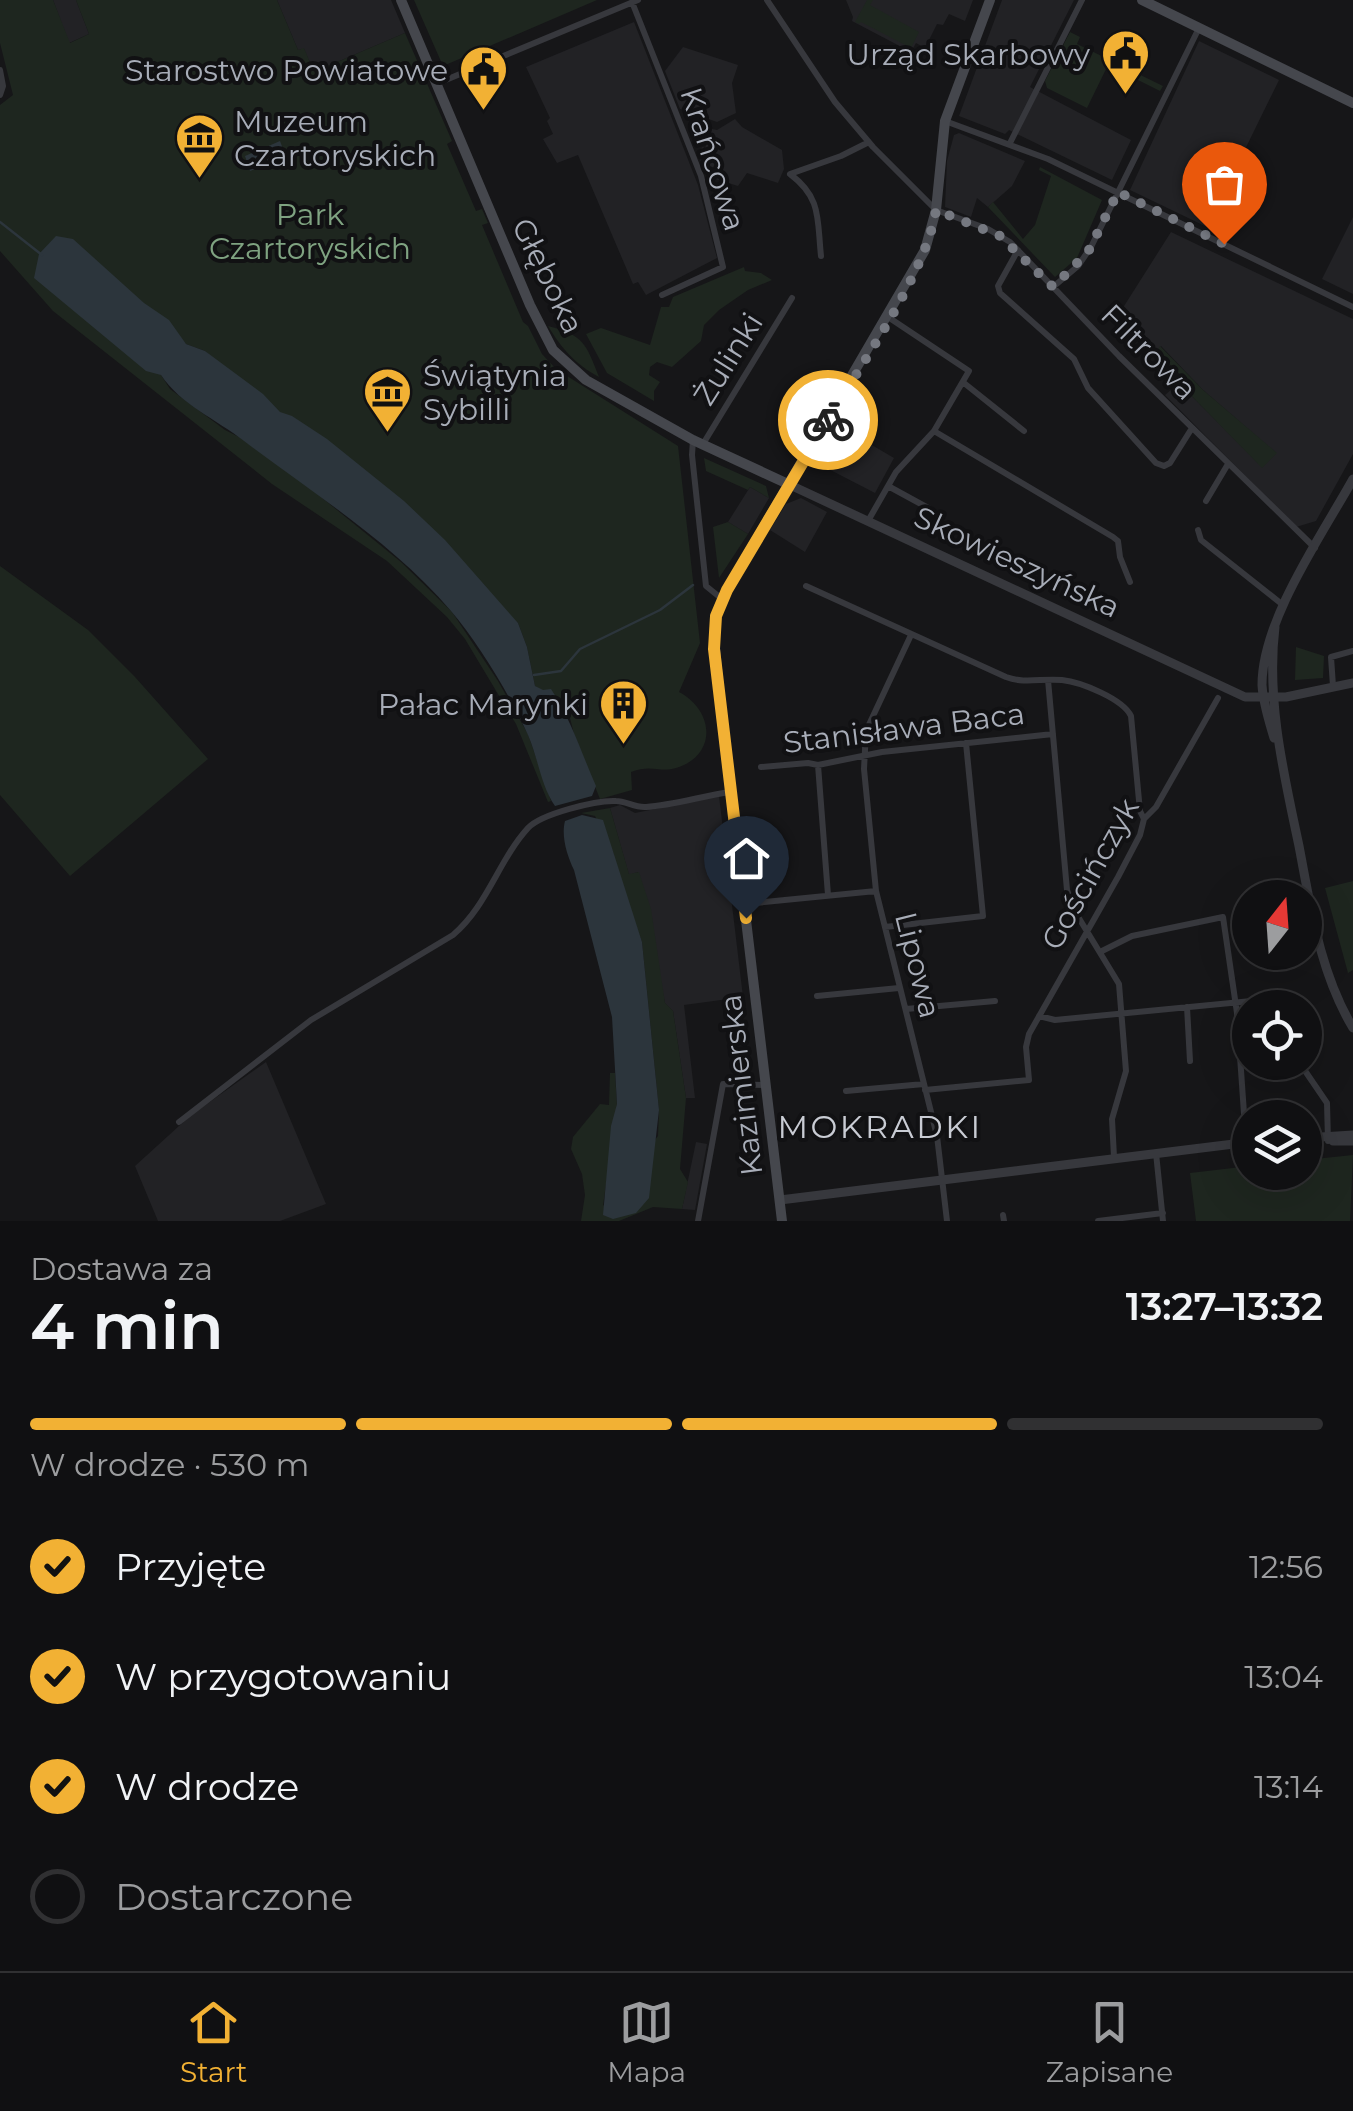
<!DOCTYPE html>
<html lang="pl">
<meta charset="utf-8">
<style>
:root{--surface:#101012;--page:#19191b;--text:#f1f3f6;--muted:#9c9d9f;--line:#303032;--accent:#f2b134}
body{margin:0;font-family:Montserrat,sans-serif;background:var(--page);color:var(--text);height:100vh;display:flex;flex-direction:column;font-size:38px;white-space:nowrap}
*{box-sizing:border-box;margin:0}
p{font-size:32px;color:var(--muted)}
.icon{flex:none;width:55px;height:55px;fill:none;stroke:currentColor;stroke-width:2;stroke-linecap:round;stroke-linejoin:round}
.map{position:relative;height:1221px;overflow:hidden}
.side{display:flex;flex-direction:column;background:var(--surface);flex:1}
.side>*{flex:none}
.needle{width:65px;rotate:17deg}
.fabs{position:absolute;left:1232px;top:880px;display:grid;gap:20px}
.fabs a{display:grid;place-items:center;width:90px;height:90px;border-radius:50%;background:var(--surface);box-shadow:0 10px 40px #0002,0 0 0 2px var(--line);font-size:50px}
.pin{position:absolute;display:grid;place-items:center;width:85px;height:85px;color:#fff;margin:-102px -42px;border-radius:50% 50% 50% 0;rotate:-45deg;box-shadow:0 0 10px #0007}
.pin .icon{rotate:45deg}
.courier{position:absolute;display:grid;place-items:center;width:100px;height:100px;margin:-50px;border:8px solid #f2b134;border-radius:50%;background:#fff;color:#222;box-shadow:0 2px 12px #0007}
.headline em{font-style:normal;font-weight:600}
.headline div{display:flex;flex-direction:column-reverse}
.headline{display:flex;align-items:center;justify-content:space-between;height:170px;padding:0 30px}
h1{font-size:65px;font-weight:600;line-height:75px}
.bar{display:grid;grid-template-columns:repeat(4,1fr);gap:15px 10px;align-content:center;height:120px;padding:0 30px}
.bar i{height:12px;border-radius:8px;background:var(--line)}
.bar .current{background:var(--accent)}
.bar p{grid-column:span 4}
ol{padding:0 30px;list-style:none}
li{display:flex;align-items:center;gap:30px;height:110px}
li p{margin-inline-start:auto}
li .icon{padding:10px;border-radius:50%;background:var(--accent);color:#111;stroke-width:4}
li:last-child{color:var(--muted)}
li i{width:55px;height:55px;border:5px solid var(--line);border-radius:50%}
.dock{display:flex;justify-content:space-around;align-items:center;height:140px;border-top:2px solid var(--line);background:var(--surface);font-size:28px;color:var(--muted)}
.dock a{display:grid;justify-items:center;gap:5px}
.dock .current{color:var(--accent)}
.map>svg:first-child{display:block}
.built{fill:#222225}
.green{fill:#1e261f}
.water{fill:#2c353c}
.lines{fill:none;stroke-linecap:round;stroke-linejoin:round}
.stream{stroke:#2c353c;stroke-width:2.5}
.minor{stroke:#37383d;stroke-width:6}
.tertiary{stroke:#37383d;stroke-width:9}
.secondary{stroke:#45474d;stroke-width:10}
.done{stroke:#757880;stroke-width:10;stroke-dasharray:0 18}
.route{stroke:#f2b134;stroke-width:12}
.labels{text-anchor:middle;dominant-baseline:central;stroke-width:8;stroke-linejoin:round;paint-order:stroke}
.poi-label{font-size:30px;fill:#a8adb8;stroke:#111113;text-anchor:end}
.street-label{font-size:30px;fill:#a8adb8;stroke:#111113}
.park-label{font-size:30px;fill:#7fa381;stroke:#111113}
.neighbourhood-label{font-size:32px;letter-spacing:2.5px;fill:#c9ccd4;stroke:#111113}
</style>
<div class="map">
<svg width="1353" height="1221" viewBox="0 0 1353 1221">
<rect width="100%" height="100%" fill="#161618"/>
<path class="built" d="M53,0H76L89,34L69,43Z
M277,0H391L405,33L314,72L304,49L298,50Z
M846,0H973L965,21L949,14L943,25L937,24L925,48L916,43L911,52L852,21L853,17Z
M1002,0H1074L1030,87L1131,140L1112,180L1009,130L1005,134L959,116Z
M634,22L698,185L717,258L646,295L638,282L633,284L578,155L557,163L543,139L553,134L547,121L550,118L526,67Z
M1199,41L1279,80L1207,227L1130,190Z
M683,47L738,65L732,83L736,113L717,122L680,109L665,71Z
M735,119L742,127L782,150L784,169L778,183L747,173L738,186L706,176L699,156L702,147L705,148L712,129L717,130Z
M959,133L1025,161L1012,186L988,207L977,198L971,217L945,207L947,161L954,135Z
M1353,217V294L1322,279Z
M1171,232L1353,319V454L1316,521L1296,527L1165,395L1179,383L1262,467L1276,453L1203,390L1161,346L1157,352L1119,314Z
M836,424L894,458L875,493L813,461Z
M750,487L769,498L748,534L728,522Z
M801,498L827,512L805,552L770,530L786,504Z
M719,796L743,997L684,1005L695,1098H686L673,1011L665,1003L638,872L629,875L610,808L620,805L635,813Z
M266,1062L326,1204L280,1221H158L135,1166L190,1116Z
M696,1142L707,1144L695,1210L682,1209Z"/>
<path class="green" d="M0,0H53L70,43L89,34L76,0H277L298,50L304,48L314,72L405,33L452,141L447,144L476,211L482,209L488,223L482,225L523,322L528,326L542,354L556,369L678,446L700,643L679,692C715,711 717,756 676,768C659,773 652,764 631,772L632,790L600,799L574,734L570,718L535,686L527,647L518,623L281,424L205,351L186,344L51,242L39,255L161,375L170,389L225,430L239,437L305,484L401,562L452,612L498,681L528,734L551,801L548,802L516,724L465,639L447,617L387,561L272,484L53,311L0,251V105L13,95L0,43Z
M414,0H597L443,66Z
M867,0H873L870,5L919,32L911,48L861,22L859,24L855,22Z
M1070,32L1080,37L1077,44L1163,86L1160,91L1108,65L1087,108L1047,88L1045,81Z
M1040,167L1102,200L1077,258L1055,277L988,207L993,202L1023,239L1035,225L1051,176L1039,170Z
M744,267L745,271L761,273L772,280L748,290L719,310L704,325L701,341L672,367L657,362L650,367L649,375L660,382L654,391V401L607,373L586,334L601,328L650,345L661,307H669L673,297Z
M548,326C584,335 586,344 599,377C575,364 562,349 548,326Z
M1160,346L1203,390L1277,453L1262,468L1179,383L1184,378L1157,352Z
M704,458L766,486L769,498L750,487L748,490L706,471Z
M728,522L748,534L719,578L713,527Z
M0,566L88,630L135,677L208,759L70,876L0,795Z
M1296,647L1324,656L1323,678L1295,680Z
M610,808L629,874L639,872L651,909L665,1003L673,1011L686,1098L680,1169L688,1182L682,1209L653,1207L619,1221H581L585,1195L582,1174L571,1149L573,1137L600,1104L609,1105L610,1073H615L617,1104L603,1206L658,1136L659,1110L642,942L616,869L613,852L595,816L581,813Z
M1353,881V970L1348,973L1325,888Z
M1353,1155L1350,1221H1196L1190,1173L1250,1166V1172H1305V1160Z"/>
<path class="water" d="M280,141L286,157L250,171L245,156Z
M56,236L73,239L144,303L169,320L186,344L205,351L263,394L280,412L292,416L327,439L404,501L445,540L518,623L527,647L535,686L543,690L551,689C571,719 581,752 596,786L592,796L555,806C541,786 538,758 528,735C510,695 479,644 451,611C393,543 314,494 244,441C216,419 181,405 161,375L146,371L34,278L39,254Z
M582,815L603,820L642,942L659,1110L649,1198L636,1213L613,1219L603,1215L611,1126L617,1104L612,1017L574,870C567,856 561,836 565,821Z"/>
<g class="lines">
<path class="stream" d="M0,222L42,255
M534,675L561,671L580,649L660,610L693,585"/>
<path class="minor" d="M767,0L835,102L873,147L936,210L988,229L1010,242L1119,356L1315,548
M632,2L701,176L723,267L662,295
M0,70L3,86L0,95
M436,84L638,0
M945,121L1048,159L1353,307
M1010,143L1082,0
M1018,250L998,286L1000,293L1074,359L1088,388L1156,463L1164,466L1170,463L1192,428
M821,256C817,219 822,198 790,174L841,156L869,142
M1053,287L1078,266L1091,247L1199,28
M964,383L1024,431
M934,431L1113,537L1118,541L1120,557L1130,582
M693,440L692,455L706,586L722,599
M703,444L792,298
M888,486L930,509
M1206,501L1228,464
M868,521L896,472L934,431L969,371L888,317
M1198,530L1201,540L1283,605
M806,586L1006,677C1025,684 1042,678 1062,680C1081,682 1123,699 1131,716L1140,811L1144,819
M1048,680L1067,890L1074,910L1119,984L1126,1071L1112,1119L1114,1157
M1333,686L1331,657L1353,651
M818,765L828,895
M761,767L808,763L818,765L882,752L1053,734
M876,891L864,769L866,731L911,635
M745,904L876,891L937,1136L947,1221
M885,927L983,916L966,743
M1102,951L1132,936L1223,917L1237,1013L1246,1142
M817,996L899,988
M1187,1007L1190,1061
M906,1009L995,1001
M1039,1016L1055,1020L1282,998L1287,999L1291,1008
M1299,1062L1327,1103L1328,1141
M925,1090L1029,1080L1026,1047L1029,1034L1118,877L1140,835L1144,819L1156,807L1218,698
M846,1091L924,1084
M179,1122L311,1020L453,935C488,905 498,861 528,828C541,814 596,800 616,801C626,801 635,808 646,807C674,805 702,796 730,792
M1156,1153L1163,1221
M1003,1215L1004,1221
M698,1221L723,1084L765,1085
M1098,1221L1163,1213"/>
<path class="tertiary" d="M788,484L1245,697H1286L1353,683
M1275,627C1266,700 1284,775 1299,846C1311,909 1320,973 1353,1028
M1274,738C1269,721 1263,703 1262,685C1262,620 1322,535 1353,479
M1305,1138L1353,1135
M1333,1141H1353
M780,1200L1250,1142"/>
<path class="secondary" d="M401,0L530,305L553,350L586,380L693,440L788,484
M1142,0L1353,103
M782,1221L721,711L714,637L716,616L727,590L925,250L936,210L945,121L990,0"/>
</g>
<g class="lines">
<path class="done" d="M828,420C862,363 926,273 936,210L1000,236L1053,287L1088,252L1118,192L1224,244"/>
<path class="route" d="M746,918L714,649L716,616L727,590L828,420"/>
</g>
<defs>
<symbol id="civic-pin" viewBox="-11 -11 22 30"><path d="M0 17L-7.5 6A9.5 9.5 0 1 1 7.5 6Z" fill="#f2b134" stroke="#111113"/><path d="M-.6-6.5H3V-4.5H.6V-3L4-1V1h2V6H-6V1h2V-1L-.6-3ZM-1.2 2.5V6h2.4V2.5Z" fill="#111"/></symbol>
<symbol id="museum-pin" viewBox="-11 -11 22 30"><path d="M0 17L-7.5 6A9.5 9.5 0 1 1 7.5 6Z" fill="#f2b134" stroke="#111113"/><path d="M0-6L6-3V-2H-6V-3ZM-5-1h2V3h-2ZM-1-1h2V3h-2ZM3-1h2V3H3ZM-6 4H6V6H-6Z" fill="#111"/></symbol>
<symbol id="building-pin" viewBox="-11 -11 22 30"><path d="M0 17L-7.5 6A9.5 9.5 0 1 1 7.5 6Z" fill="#f2b134" stroke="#111113"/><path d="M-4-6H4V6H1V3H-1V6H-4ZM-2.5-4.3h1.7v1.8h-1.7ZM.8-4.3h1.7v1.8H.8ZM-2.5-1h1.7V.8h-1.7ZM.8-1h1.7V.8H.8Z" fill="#111"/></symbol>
</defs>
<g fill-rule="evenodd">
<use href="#civic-pin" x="1098" y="26" width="55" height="75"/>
<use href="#civic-pin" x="456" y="42" width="55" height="75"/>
<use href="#museum-pin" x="172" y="110" width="55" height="75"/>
<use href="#museum-pin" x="360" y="364" width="55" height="75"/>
<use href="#building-pin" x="596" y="676" width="55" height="75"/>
</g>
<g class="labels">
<g class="poi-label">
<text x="1090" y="54">Urząd Skarbowy</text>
<text x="448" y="70">Starostwo Powiatowe</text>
<text x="234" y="121" text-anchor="start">Muzeum<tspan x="234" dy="34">Czartoryskich</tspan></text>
<text x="423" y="375" text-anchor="start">Świątynia<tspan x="423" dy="34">Sybilli</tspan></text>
<text x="588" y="704">Pałac Marynki</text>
</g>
<g class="street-label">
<text transform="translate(713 159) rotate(72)">Krańcowa</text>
<text transform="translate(548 276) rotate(64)">Głęboka</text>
<text transform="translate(1149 352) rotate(45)">Filtrowa</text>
<text transform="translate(728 359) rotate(-58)">Żulinki</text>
<text transform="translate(1017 562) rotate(25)">Skowieszyńska</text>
<text transform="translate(904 728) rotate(-7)">Stanisława Baca</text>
<text transform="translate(1090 874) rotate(-61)">Gościńczyk</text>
<text transform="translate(918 965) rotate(76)">Lipowa</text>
<text transform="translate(741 1085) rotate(-97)">Kazimierska</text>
</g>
<g class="park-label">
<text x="310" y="214">Park<tspan x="310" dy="34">Czartoryskich</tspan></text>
</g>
<g class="neighbourhood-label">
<text x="880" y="1126">MOKRADKI</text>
</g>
</g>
</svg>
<div class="fabs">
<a><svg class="needle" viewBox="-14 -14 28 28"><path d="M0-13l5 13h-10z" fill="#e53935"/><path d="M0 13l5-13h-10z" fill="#9c9d9f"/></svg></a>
<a><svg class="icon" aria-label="locate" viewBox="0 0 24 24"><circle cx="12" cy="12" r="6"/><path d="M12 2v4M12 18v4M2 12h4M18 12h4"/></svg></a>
<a><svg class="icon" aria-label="layers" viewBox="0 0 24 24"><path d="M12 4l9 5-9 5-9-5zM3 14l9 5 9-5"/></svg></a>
</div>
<div class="pin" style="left:1224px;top:244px;background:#ea580c"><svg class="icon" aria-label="bag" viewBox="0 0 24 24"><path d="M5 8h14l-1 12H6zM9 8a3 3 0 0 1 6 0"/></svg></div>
<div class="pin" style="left:746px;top:918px;background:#1f2937"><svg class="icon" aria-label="home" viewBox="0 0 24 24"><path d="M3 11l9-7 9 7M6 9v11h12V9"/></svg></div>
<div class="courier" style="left:828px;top:420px"><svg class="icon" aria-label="bike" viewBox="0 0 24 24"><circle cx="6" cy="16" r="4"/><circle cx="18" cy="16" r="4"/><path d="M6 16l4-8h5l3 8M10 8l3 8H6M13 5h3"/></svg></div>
</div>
<section class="side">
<div class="headline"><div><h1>4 min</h1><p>Dostawa za</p></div><em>13:27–13:32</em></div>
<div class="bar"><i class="current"></i><i class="current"></i><i class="current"></i><i></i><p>W drodze · 530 m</p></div>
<ol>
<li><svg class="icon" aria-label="check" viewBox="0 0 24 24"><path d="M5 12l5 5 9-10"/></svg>Przyjęte<p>12:56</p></li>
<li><svg class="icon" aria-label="check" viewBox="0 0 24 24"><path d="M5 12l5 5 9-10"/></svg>W przygotowaniu<p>13:04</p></li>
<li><svg class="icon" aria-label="check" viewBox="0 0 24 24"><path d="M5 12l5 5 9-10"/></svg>W drodze<p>13:14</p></li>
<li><i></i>Dostarczone</li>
</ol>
</section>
<nav class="dock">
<a class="current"><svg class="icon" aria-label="home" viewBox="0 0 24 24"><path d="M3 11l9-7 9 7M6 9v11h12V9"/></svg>Start</a>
<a><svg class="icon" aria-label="map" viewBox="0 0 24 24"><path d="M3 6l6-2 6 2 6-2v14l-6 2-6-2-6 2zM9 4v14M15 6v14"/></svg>Mapa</a>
<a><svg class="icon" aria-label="saved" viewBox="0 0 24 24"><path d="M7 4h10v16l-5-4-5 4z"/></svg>Zapisane</a>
</nav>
